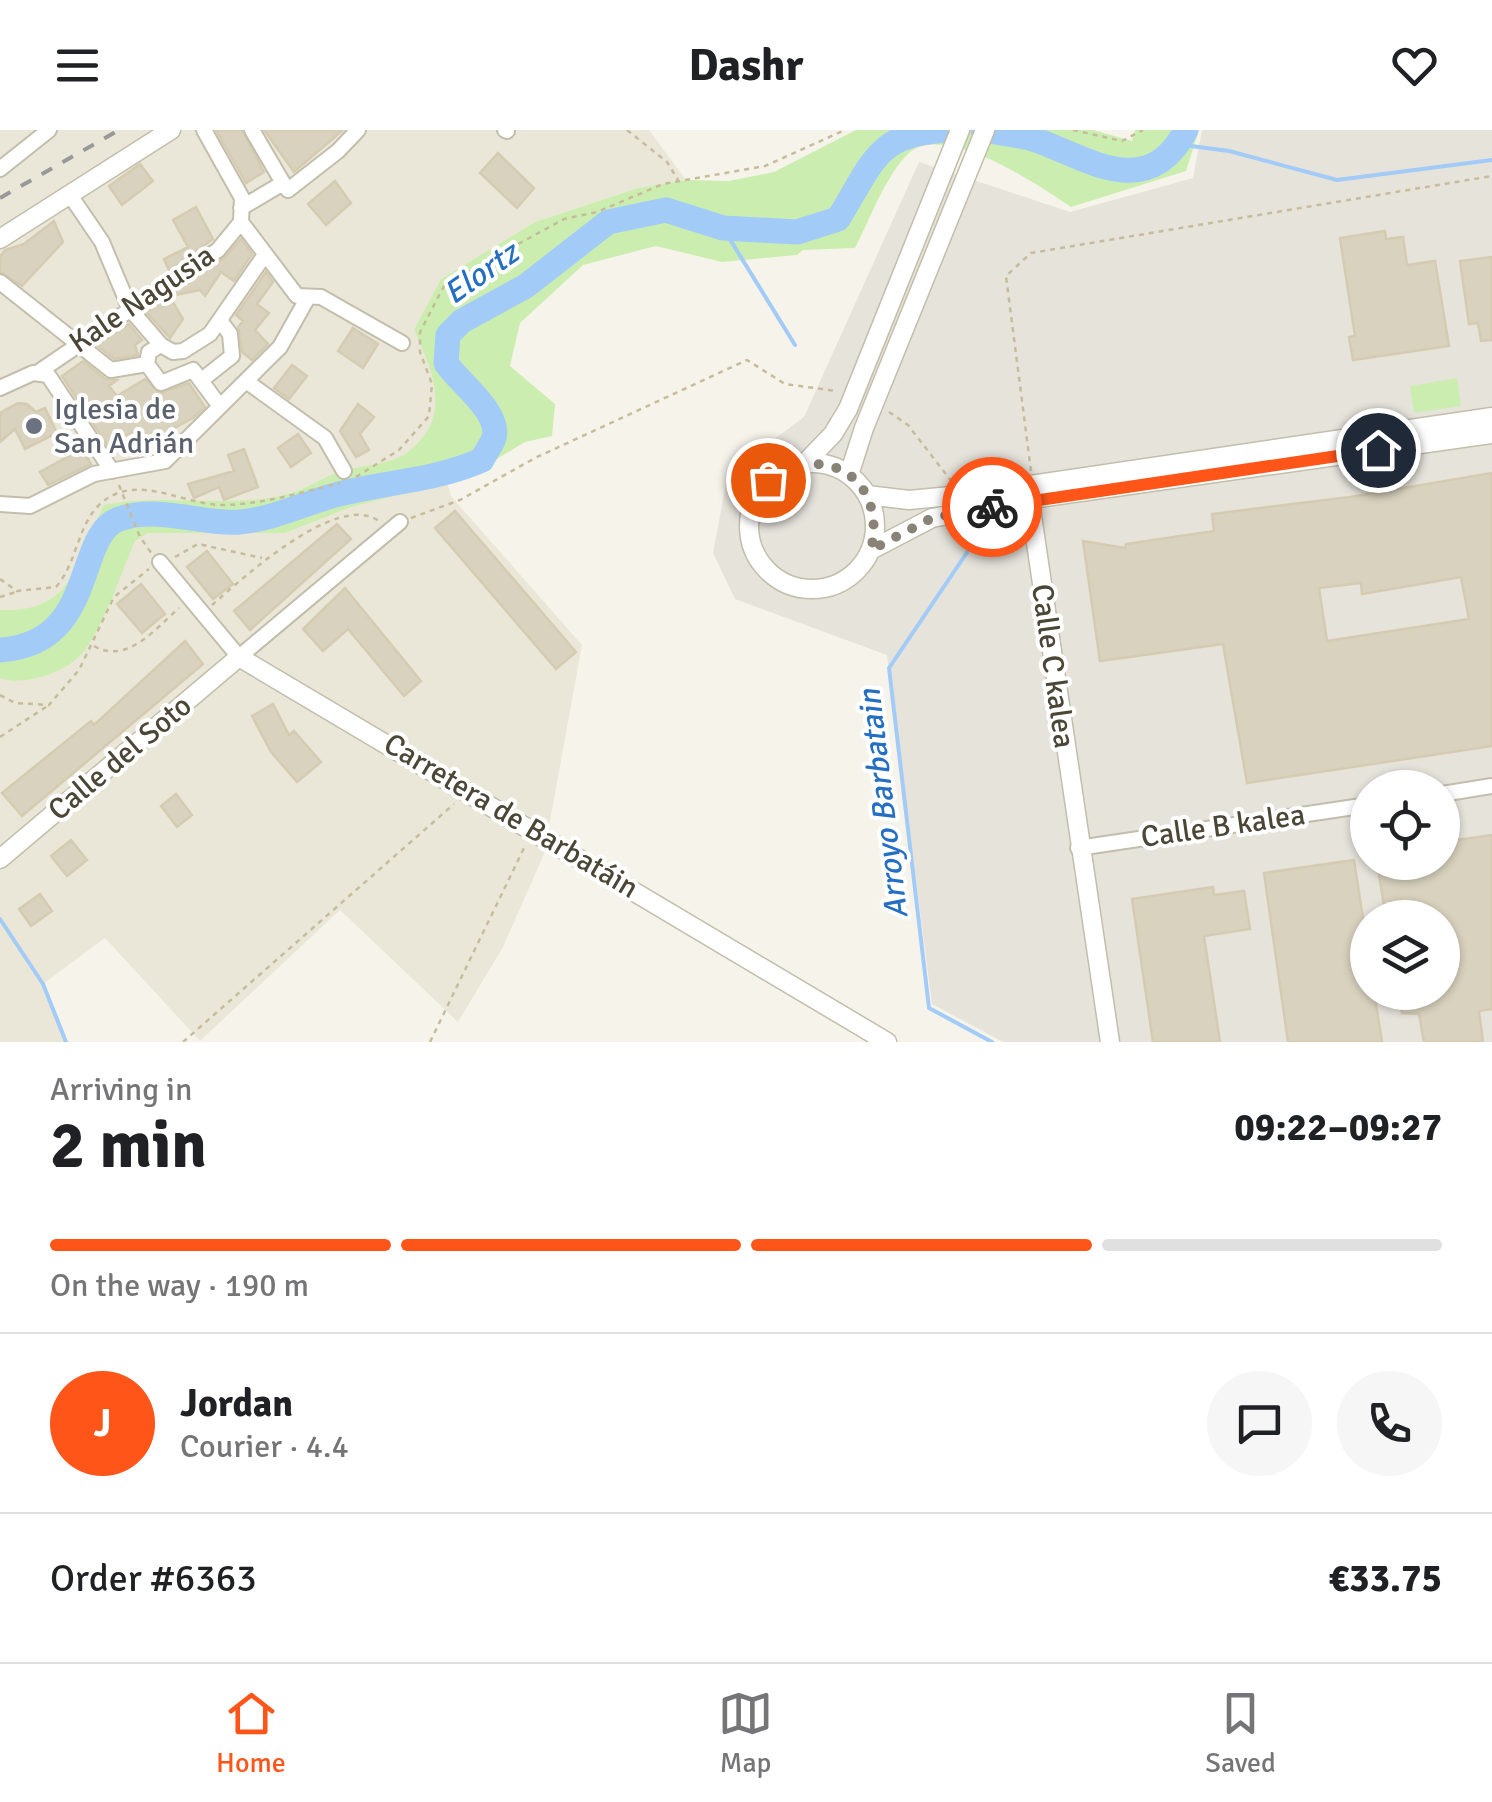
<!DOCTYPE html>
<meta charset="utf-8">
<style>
:root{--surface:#fff;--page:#f6f6f6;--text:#202124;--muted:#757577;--line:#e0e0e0;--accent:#ff5519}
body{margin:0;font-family:Signika,sans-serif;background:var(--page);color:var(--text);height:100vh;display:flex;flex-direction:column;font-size:38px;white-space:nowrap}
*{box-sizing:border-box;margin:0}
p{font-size:32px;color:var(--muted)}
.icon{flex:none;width:55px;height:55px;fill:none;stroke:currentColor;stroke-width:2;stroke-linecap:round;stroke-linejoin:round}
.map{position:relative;height:912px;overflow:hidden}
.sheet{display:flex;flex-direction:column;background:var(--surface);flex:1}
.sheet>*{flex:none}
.tools{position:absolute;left:1350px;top:640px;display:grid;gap:20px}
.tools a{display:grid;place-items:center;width:110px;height:110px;border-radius:50%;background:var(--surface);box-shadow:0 2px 8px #0004;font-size:50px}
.pin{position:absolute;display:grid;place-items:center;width:85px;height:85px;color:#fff;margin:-42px;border:5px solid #fff;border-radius:50%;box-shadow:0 2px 10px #0007}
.courier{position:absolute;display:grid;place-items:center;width:100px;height:100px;margin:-50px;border:8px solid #ff5519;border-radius:50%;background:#fff;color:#222;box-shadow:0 2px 12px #0007}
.summary em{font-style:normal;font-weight:700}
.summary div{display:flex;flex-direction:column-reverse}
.summary{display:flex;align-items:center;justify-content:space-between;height:170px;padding:0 50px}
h1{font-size:65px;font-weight:700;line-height:75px}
.bar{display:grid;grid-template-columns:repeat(4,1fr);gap:15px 10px;align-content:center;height:120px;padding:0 50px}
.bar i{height:12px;border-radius:8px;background:var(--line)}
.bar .current{background:var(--accent)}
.bar p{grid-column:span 4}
.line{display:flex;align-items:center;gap:25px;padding:0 50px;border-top:2px solid var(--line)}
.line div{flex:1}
.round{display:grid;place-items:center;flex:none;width:105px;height:105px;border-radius:52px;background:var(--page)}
header{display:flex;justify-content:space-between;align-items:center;height:130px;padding:0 50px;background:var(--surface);font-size:45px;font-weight:700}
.tab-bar{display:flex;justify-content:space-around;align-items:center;height:140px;border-top:2px solid var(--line);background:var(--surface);font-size:28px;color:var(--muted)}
.tab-bar a{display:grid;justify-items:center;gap:5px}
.tab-bar .current{color:var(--accent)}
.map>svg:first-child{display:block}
.residential{fill:#ebe7d8}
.industrial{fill:#e6e3db;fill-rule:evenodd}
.green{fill:#cbeeb0}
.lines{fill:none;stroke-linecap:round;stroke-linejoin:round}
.stream{stroke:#a2cbf8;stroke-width:4}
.river{stroke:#a2cbf8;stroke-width:25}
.building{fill:#d9d2be;stroke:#d5cbb1;stroke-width:2.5;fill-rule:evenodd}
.minor-casing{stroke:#c3beab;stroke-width:18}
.tertiary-casing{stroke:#c3beab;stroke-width:21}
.path{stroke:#c6bc9b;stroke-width:2.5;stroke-dasharray:5 5;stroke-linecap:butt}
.minor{stroke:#fff;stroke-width:14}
.tertiary{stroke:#fff;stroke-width:18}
.rail{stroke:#999;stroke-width:4;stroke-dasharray:12 12;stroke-linecap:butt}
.done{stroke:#888376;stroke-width:10;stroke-dasharray:0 18}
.route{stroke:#ff5519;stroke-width:12}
.worship-dot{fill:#6b7280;stroke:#fff;stroke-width:4}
.labels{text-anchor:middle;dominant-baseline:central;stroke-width:8;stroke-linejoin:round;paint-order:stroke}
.street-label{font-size:30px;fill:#4c4637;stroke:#fff}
.worship-label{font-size:30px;fill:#5b616d;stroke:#fff;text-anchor:start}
.water-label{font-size:32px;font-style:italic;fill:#246ec4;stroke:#fff}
</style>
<header><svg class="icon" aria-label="menu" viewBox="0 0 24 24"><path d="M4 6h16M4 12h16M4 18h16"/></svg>Dashr<svg class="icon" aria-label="heart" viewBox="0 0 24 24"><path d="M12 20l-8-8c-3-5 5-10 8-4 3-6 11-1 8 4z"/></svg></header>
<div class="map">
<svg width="1492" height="912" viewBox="0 0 1492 912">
<rect width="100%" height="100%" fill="#f6f4ea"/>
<path class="residential" d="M0,0H649L686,50L638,58L535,92L441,149L430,232L438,277L430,296L451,366L582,515L544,724L503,817L458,892L340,780L200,911L105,808L43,854L66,912H0Z"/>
<path class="industrial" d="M1202,0H1492V912H1003L932,874L887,525L735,469L713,423L728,343L804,287L919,32L1070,82L1193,48ZM1368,658H1442V732H1368ZM1368,788H1442V862H1368Z"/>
<path class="green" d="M856,0H1093L1132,11L1135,0H1199L1186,41L1071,77C1038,55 958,0 916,18C890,33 869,92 855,118L803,120L797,125L722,132L656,116L583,135L520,193L510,236L555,274L552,306L525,312L467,347L351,377L285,403H147L135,411C120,445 107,489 85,520C69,542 25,557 0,548V480C76,483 76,430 104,375C162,363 222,378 281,366C303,362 323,346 345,340C362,336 390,334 405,324C453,290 435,244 414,200L441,149L535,92L638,58L686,50L729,51L774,42Z
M1457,248L1461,276L1414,283L1410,256Z"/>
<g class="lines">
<path class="stream" d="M1176,14L1229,21L1337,50L1492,30
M723,98L795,215
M970,418L889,538L929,878L992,912
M0,789L43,854L66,912"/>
<path class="river" d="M983,0C1000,3 1020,5 1036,10C1087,28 1148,73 1186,0
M0,520C98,514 74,405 119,389C158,375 201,395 240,392C273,389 303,374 335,365C385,352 434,351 482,330C485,323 492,314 494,308C501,282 458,252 446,233L448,205L462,191L526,156L608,92L666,80L723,98L797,102L838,89C875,30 876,2 953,0"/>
</g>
<path class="building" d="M216,0H242L264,42L246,53Z
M264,0H343L294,42Z
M498,23L534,58L517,78L480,43Z
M140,34L153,51L122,75L109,56Z
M335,51L351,73L326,95L308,74Z
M196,77L213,109L169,140L164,129L188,117L173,90Z
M54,91L63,112L22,156L0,142V127L5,120L24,114Z
M1385,101L1386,109L1403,107L1407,135L1435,131L1449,216L1353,230L1349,207L1355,206L1340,108Z
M241,109L252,124L234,151L221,142L205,166L200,160L170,166L224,128Z
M1492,127V210L1481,211L1478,193L1469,194L1460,131Z
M266,142L273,152L257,174L269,183L255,200L268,214L252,230L242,222L238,197L243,191L236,185Z
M169,166L183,189L170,208L146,182Z
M129,194L142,210L135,215L138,225L114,229L97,215Z
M353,198L378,214L363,238L338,221Z
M83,231L105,249L117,250L109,256L117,266L145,249L160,263L189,253L205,277L193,288L143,315L137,300L107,315L62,246Z
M292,235L307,246L289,269L274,258Z
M18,273L27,274L36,282L45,278L57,303L25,319L15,299L0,312V283Z
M358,274L374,287L360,304L369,320L356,327L340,301Z
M298,304L311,323L291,337L278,318Z
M82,319L91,334L48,355L40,342Z
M244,319L258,357L224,370L219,357L194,368L188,354L234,341L228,325Z
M1492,343V616L1247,653L1223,514L1100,531L1083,411L1125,418L1126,414L1214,401L1212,384L1350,367ZM1461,447L1469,489L1327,511L1319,458L1361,453L1362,464Z
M455,381L576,522L556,539L435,398Z
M337,394L351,409L250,500L234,481Z
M207,421L233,454L213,469L187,437Z
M141,454L165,484L142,503L117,474Z
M345,458L421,551L404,566L348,499L323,521L303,499Z
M185,511L203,534L22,686L2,663L91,591L94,595Z
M273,574L289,605L294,601L321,632L297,652L271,622L252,586Z
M176,664L192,685L177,697L161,676Z
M1492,705V879L1479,881L1483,912H1424L1419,884L1402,883L1398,862H1442V788H1386L1377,732H1442V712Z
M71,710L87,730L67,746L51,726Z
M1354,730L1368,821V862H1374L1382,912H1288L1264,743Z
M1213,757L1214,765L1244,761L1250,799L1204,806L1220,912H1153L1132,769Z
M40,764L52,781L31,796L19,779Z"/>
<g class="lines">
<defs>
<path id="minor" d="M204,0L242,68L241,92L297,166L321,167L402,213
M252,0L283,53
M505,0L507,1
M0,39L49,0
M70,65L102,112L130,179L161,215L173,222L183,221L210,204L264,126
M241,78L283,53L288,60L338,21L358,0
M0,152L111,240L147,234
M161,215L149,222L147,234L161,253L193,240L219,275
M40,241L218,120L241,92
M203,249L232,226L230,204L221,192
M246,251L325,308L344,341
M0,258L33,243L48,245L112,341
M0,374L30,376L94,344L165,331L280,217L307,169
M160,432L239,527L400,392
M1442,664L1492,656
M1078,718L1368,675"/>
<path id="tertiary" d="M0,109L171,0
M749 396a63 63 0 1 1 126 0a63 63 0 1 1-126 0Z
M805,333L833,304L848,279L960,0
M849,345L864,298L985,0
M1028,359L1110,912
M867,365L909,370L962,365L1492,287
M871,420L932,388L1031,369L1492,304
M0,729L239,527L887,912"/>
</defs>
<use href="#minor" class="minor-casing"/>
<use href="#tertiary" class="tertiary-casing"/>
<path class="path" d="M627,0L667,32L678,50
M1073,0L1122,11L1143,0
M889,282L908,295L952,352
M1031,341L1006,146L1031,123L1492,46
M356,347L399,320L429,286L432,254L420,222V202L445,154L564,89L597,82L663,54L765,36L845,0
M119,355L140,407L152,424
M411,388L460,370L535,328L747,230L785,254L836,261
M175,427L198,414L262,428
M0,449L17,461L56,457C77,433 77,397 99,375C136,340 182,376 225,375C265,374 302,362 340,353
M0,467L16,462
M212,475C242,449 337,361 379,391
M94,516C127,535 155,499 179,478
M0,565L15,573L49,575L79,540L114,467L149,439
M0,607L49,575
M183,912L454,674
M430,912L526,714"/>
<use href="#minor" class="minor"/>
<use href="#tertiary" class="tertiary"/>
<path class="rail" d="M0,68L119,0"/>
</g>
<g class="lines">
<path class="done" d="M768,350C827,310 887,350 871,420L932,388L992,377"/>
<path class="route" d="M992,377L1378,320"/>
</g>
<circle class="worship-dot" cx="34" cy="296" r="10"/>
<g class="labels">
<g class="street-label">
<text transform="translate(142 169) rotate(-34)">Kale Nagusia</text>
<text transform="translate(1053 536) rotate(82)">Calle C kalea</text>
<text transform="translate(120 628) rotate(-40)">Calle del Soto</text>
<text transform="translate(511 686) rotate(31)">Carretera de Barbatáin</text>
<text transform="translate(1223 696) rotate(-8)">Calle B kalea</text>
</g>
<g class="worship-label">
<text x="54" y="279">Iglesia de<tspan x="54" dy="34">San Adrián</tspan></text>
</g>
<g class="water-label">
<text transform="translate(481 143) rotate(-35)">Elortz</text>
<text transform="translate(883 674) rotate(-97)">Arroyo Barbatain</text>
</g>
</g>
</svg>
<div class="tools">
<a><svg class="icon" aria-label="locate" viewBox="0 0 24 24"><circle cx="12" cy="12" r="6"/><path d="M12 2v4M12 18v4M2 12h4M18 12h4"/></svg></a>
<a><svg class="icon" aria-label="layers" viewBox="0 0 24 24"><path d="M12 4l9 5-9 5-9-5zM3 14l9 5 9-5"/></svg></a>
</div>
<div class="pin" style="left:768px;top:350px;background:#ea580c"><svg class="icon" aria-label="bag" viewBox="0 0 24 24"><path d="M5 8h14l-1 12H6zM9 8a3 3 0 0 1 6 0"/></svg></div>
<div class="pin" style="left:1378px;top:320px;background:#1f2937"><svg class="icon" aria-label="home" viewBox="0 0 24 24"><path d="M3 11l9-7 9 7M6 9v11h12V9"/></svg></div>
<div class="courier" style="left:992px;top:377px"><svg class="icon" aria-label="bike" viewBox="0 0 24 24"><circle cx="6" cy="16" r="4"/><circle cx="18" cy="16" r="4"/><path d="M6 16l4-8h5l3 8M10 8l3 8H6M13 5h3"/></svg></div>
</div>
<section class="sheet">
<div class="summary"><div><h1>2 min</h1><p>Arriving in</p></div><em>09:22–09:27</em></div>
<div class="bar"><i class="current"></i><i class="current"></i><i class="current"></i><i></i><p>On the way · 190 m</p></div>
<div class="line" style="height:180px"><b class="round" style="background:var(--accent);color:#fff">J</b><div><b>Jordan</b><p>Courier · 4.4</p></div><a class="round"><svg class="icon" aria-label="chat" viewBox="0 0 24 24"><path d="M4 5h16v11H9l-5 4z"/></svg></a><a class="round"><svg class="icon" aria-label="phone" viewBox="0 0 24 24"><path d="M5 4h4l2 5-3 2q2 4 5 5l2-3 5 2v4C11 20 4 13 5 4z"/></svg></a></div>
<div class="line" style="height:130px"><div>Order #6363</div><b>€33.75</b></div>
</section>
<nav class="tab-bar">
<a class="current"><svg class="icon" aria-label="home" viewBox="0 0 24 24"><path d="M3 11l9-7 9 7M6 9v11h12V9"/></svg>Home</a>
<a><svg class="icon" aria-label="map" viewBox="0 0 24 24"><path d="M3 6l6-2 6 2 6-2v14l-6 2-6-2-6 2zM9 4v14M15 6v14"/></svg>Map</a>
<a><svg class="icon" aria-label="saved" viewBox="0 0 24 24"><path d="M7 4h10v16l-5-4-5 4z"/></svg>Saved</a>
</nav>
